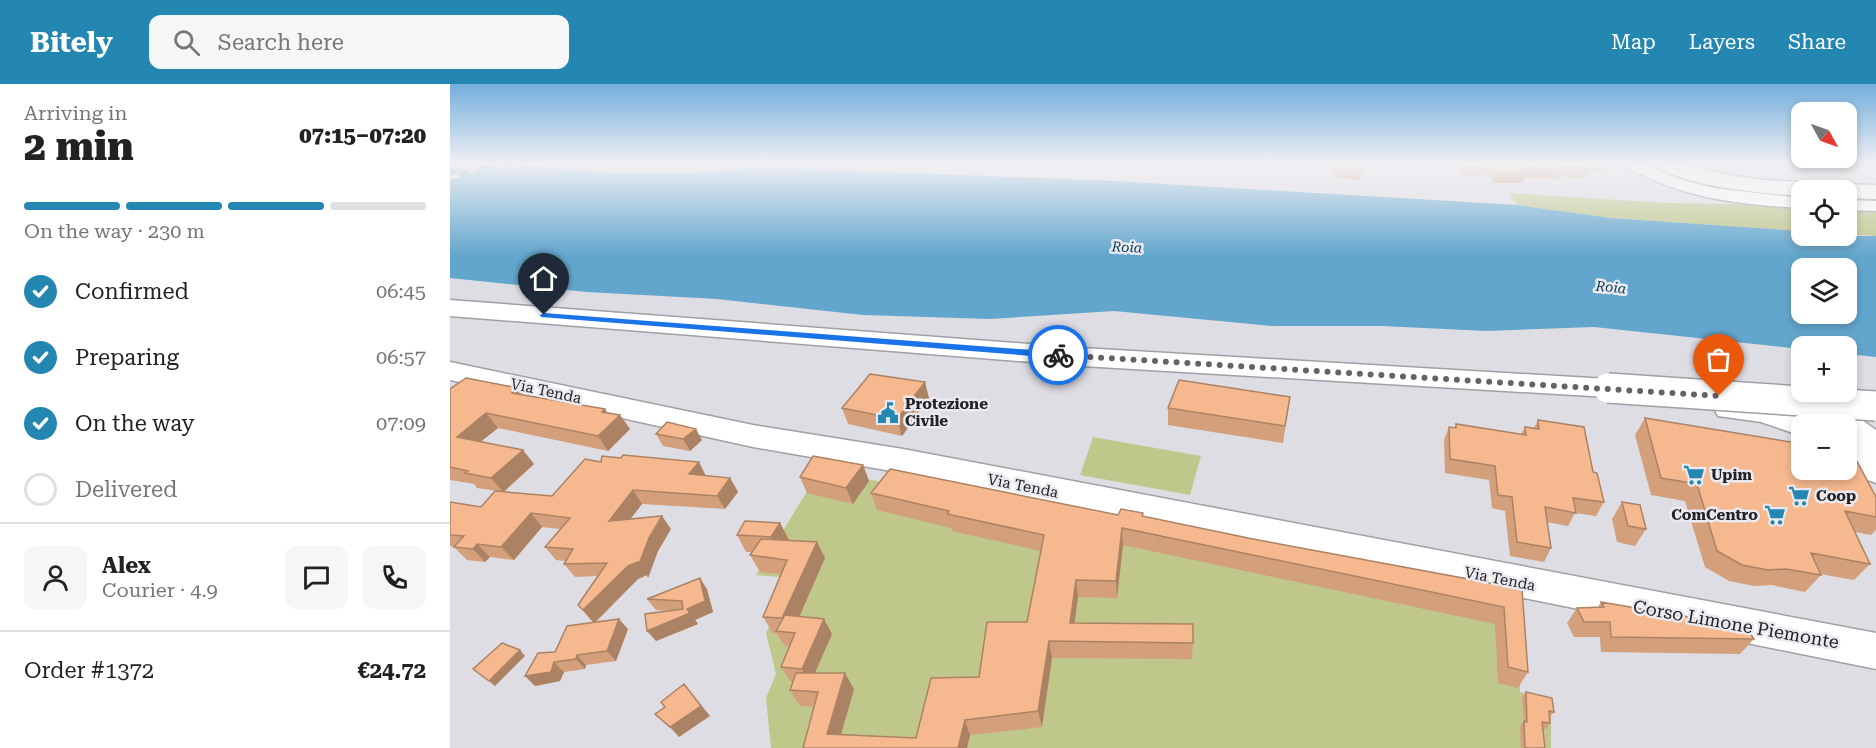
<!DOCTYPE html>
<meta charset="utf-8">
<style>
:root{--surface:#fff;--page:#f6f6f6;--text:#222;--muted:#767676;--line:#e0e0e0;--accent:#2387b1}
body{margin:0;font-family:"Roboto Serif",serif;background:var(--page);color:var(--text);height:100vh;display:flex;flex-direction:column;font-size:22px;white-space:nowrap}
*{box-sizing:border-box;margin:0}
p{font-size:20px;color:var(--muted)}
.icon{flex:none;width:33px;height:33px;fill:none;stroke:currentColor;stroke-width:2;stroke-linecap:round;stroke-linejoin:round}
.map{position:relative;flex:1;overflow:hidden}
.details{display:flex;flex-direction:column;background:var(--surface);width:450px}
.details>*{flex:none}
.needle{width:39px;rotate:130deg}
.tools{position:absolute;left:1341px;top:18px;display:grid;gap:12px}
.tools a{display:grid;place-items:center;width:66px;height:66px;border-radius:12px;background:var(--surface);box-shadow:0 3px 9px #0003;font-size:30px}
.pin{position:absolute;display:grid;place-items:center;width:51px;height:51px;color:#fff;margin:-62px -26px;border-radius:50% 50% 50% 0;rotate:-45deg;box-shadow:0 0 6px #0007}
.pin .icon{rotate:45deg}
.courier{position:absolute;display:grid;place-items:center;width:60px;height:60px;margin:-30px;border:4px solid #1a73e8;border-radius:50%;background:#fff;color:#222;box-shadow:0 2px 8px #0007}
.summary em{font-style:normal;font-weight:800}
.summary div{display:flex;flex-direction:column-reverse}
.summary{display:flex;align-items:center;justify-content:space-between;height:102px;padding:0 24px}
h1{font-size:39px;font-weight:800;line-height:45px}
.bar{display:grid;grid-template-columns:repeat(4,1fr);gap:9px 6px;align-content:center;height:72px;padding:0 24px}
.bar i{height:8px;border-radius:4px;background:var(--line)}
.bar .on{background:var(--accent)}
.bar p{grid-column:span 4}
.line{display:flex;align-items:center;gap:15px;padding:0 24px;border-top:2px solid var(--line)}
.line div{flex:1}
.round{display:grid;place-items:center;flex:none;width:63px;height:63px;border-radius:12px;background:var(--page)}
ol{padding:0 24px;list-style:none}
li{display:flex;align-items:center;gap:18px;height:66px}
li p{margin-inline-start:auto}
li .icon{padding:6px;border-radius:50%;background:var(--accent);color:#fff;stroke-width:4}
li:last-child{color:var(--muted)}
li i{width:33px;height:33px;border:3px solid var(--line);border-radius:50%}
header{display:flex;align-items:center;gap:36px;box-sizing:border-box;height:84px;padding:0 30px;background:var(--accent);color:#fff}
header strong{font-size:28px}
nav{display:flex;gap:33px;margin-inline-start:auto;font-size:21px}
.search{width:420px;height:54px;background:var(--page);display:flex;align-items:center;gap:15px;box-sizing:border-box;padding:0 21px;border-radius:12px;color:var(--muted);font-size:22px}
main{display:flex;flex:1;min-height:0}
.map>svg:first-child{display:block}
.green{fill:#c0c78b}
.water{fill:#63a6cd;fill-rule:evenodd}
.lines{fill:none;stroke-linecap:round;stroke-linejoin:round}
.minor-casing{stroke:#9f9fa5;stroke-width:3}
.major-casing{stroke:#9f9fa5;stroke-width:3}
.highway-casing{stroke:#9f9fa5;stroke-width:3}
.minor{fill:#fff;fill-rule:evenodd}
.major{fill:#fff;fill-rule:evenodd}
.highway{fill:#fff;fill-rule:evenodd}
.rail-casing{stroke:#828287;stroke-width:5}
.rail{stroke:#ebeaf1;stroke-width:4;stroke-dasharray:10;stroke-linecap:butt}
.major-bridge-casing{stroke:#9f9fa5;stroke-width:32;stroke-linecap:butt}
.major-bridge{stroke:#fff;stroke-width:29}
.wall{fill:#d49f7b}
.shaded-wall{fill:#ac8264}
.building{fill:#f6b98f;stroke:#ac8264;stroke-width:1.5}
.route{fill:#1a73e8}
.done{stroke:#646368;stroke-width:6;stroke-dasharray:0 10.8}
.labels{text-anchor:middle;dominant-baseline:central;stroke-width:5;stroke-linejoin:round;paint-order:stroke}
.far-water-label{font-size:14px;font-style:italic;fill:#003954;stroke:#ebeaf1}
.street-label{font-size:15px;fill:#222225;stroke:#ebeaf1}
.poi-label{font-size:15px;font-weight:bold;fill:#222225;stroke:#ebeaf1;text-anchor:start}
.near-street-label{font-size:18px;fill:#222225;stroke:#ebeaf1}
</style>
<header>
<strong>Bitely</strong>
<div class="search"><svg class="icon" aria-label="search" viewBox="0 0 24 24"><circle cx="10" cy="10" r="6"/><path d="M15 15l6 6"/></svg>Search here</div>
<nav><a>Map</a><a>Layers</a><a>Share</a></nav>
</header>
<main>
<section class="details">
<div class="summary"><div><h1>2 min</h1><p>Arriving in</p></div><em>07:15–07:20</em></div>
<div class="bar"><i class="on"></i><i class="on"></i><i class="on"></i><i></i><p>On the way · 230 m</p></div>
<ol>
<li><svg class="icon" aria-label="check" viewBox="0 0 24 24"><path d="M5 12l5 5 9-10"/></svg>Confirmed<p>06:45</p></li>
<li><svg class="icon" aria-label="check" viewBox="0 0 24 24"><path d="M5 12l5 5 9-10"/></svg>Preparing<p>06:57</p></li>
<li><svg class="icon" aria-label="check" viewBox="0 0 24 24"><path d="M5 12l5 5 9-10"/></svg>On the way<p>07:09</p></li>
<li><i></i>Delivered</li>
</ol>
<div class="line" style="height:108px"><a class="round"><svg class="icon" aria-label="person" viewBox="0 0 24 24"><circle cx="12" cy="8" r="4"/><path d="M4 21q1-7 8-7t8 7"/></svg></a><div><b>Alex</b><p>Courier · 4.9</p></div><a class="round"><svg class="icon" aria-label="chat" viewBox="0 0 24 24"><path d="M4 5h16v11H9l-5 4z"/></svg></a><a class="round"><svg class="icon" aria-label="phone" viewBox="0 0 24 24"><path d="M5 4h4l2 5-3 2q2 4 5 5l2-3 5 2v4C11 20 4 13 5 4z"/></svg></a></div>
<div class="line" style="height:78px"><div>Order #1372</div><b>€24.72</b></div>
</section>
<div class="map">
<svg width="1426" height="664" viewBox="0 0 1426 664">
<rect width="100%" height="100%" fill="#dedde4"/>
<path class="green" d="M1059,109L1216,119L1351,121V147L1161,134L1067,121Z
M1396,124L1426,126V152L1397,150Z
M643,353L751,372L740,411L630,391Z
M370,386L1068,521L1070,608L1101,618V664H321L316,614L326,590L316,549L341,494L306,491Z"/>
<path class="water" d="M0,79H48L167,89H237L315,83L664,97L1067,121L1161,134L1351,147L1352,152H1426V273L1397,270L1396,262H1352L1351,265L1144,243L1036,247L932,242H823L664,227L540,235L413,231L267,215L137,208L0,194ZM1352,184H1396V230H1352Z"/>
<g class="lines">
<defs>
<path id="minor" d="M1173,79H1193L1229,95L1264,104L1352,114V124C1298,121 1242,116 1193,91C1186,88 1178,85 1173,79Z
M1396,116L1426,117V127L1396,126Z"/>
<path id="major" d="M0,216L632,264L1158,295L1168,297L1172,304L1168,311L1158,313L632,282L0,232Z
M0,278L303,341L453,365L1426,549V585L453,389L303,363L0,296Z
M1279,315C1300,317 1355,322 1366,340H1352V352L1311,338L1268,332L1264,325L1268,318Z
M1387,323L1398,326L1426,346V399L1415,395L1396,382V340H1377L1372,333L1376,326Z"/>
<path id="highway" d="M1205,79H1236L1273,90L1312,96L1372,99L1380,101L1383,106H1352V112C1324,111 1220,101 1205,79Z
M1396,100L1426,101V115L1396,114V106H1385L1388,102Z"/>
</defs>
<use href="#minor" class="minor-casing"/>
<use href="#major" class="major-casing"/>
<use href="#highway" class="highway-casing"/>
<use href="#minor" class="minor"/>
<use href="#major" class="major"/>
<use href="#highway" class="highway"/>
<defs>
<path id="rail" d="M0,94L42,79"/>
</defs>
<use href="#rail" class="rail-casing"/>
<use href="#rail" class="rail"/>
<defs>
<path id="major-bridge" d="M1158,304L1426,322"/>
</defs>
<use href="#major-bridge" class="major-bridge-casing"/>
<use href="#major-bridge" class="major-bridge"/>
</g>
<path class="wall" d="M873,79H912L913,82L910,96L885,94L884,85H874Z
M1005,79H1155L1151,88L1138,87L1135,95L1111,92L1110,95L1075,94L1073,99H1044L1040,91L1015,92Z
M0,305L73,311L155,325L157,329L170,331L180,345L158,367L48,344L31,357L84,380L54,408L102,412L151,378L280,394L288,408L275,425L192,420L180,435L221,445L208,467L198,494L197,491L188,495L145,539L178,545L166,577L136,581L135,585L114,588L110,597L85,602L105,568L144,539L139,534L128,521L147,492L125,493L114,480L116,477L106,476L95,463L110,445L92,443L64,476L40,473L35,478L17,476L4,463L0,462V418L31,423L48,407L27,404L24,400L0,396Z
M840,313L833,359L718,341V324Z
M479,314L452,352L398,340L392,324Z
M1195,334L1426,413V446L1421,451L1405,448L1420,480L1404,496L1370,490L1371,491L1355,508L1321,501L1304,502L1279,497L1255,483L1235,417L1201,411L1185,351Z
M1088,336L1143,388L1154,418L1146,432L1125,429L1118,442L1097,438L1101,464L1094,478L1060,472L1055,427L1042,424L1039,396L995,389L994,356L999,343H1005L1006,340L1071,350L1075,343L1084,344Z
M206,350L252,356L240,367L213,362Z
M413,381L419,397L403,420L357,409L350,393Z
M421,409L668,431L693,432L803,455L1072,505L1078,588L1068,604L1048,599L1045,540L673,461L667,514L628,513L625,539L743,559L742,575L602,574L592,643L520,651L517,664H353L364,623L350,622L340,606L343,598L340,597L331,583L339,562H335L327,550L323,549L313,533L331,490L310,488L300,471L303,468H296L287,451L330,439L339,456H338L367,458L375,474L349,533L382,550L365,589L404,605L391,650L466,654L529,593L577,538L591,467L502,447L501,444L427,426Z
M1172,418L1196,445L1185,462L1167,458L1162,435Z
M257,505L263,528L245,536L248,540L206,557L220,527L206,526L197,515Z
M1151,518L1304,555L1290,570L1151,568L1150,553H1124L1117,539L1127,524L1148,523Z
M1076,608L1104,628L1100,633V639L1096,645L1093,644L1095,664H1071L1070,642L1074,637L1072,613Z"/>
<path class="shaded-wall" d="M475,298L479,314L452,352L447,335Z
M68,304L79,319L62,309Z
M155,325L163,338L170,331L180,345L158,367L148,352L152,328Z
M36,329L48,344L19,367L7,353Z
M246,345L252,356L240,367L233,355Z
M73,366L84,380L53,408L41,394Z
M249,378L256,392L239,390Z
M413,381L419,397L403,420L396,404Z
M280,394L288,408L275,425L267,412Z
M183,406L192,420L169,450L159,437Z
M81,429L92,443L64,476L51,463Z
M212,432L221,445L208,467L198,494L197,491L188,495L144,539L133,526L199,454Z
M330,439L339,456L330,470L321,453Z
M672,444L673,461L667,514L666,497Z
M367,458L375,474L342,549H341L332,534Z
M27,460L40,473L35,478L23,465Z
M250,494L257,505L263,528L245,536L237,525Z
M626,496L628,513L622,555L620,539Z
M240,529L248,540L206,557L197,547Z
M169,535L178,545L166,577L157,567Z
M374,535L382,550L360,600L352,585Z
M599,557L602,574L592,643L588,627Z
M70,566L75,572L45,602L39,597Z
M127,571L136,581L135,585L126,575Z
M104,578L114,588L110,597L85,602L75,592Z
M395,589L404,605L387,664L377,650Z
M234,600L260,632L229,653L220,643Z
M515,636L520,651L517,664H508Z"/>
<path class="building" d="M887,79H912L913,82L887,80Z
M1015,79H1139V85L1110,81L1113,85L1072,84L1076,89H1047L1043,81L1018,82Z
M420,290L475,298L447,335L392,324Z
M16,294L68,304L62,309L155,325L152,328L170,331L148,352L36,329L7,353L73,366L41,394L15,389L18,387L0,383V305Z
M729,296L840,313L835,342L718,324Z
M1195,334L1352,360V386H1396V367L1402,368L1426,413V433L1395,427L1420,480L1361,469L1371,491L1336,485L1318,486L1292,481L1267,467L1247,400L1211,394Z
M1088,336L1134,343L1143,388L1147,389L1154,418L1123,414L1126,429L1095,423L1101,464L1067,458L1062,413L1048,411L1045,382L1000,375L999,343L1006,344V340L1076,351L1075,343L1089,345Z
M217,338L246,345L233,355L206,350Z
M173,371L249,378L239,390L280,394L267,412L183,406L159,437L212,432L199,454L189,480L188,478L178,482L133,526L128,521L157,479L114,480L123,465L95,463L120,434L81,429L51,463L27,460L23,465L4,463L14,452L0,451V418L31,423L45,407L102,412L135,375L151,378L152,372L171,374Z
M363,372L413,381L396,404L350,393Z
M440,385L668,431L671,425L693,429L692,432L803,455L1072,505L1078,588L1058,583L1054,523L672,444L666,497L626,496L620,539L743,540V559L599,557L588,627L515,636L508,664H353L368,608L340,606L346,589H395L377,650L466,654L481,594L529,593L537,538H577L594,451L497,430L499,427L421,409Z
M1172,418L1190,421L1196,445L1178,442Z
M295,437L330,439L321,453L287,451Z
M311,455L367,458L332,534L313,533L337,476L300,471Z
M250,494L255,517L237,525L240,529L197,547L195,530L233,525L232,517L197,515Z
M1151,518L1251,535L1296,543L1304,555L1161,553L1160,538H1134L1127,524L1154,523Z
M335,531L374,535L352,585L331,583L345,549L326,547Z
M169,535L157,567L127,571L126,575L104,578L101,588L75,592L88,569L105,568L117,542Z
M52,559L70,566L39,597L23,585Z
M234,600L251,622L220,643L205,630L215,623L211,618Z
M1076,608L1102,614L1104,628L1099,627L1100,639L1092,638L1095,664H1075L1074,637L1077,638Z"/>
<linearGradient id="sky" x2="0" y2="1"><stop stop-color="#73aedd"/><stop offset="0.46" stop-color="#f0f0f3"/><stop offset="1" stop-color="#f0f0f3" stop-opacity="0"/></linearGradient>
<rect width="1426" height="172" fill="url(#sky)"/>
<path class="route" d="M94,229L608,268L612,271L608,274L91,233L90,231Z"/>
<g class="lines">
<path class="done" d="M608,271L1269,312"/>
</g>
<defs>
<symbol id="civic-bare" viewBox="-9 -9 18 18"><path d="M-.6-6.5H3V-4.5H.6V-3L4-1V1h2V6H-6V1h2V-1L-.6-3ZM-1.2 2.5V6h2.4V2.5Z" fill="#2387b1" stroke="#ebeaf1" stroke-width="2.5" paint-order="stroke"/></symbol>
<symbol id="supermarket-bare" viewBox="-9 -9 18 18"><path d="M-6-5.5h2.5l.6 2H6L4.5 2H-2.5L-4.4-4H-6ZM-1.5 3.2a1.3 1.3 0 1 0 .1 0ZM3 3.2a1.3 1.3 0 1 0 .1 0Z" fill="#2387b1" stroke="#ebeaf1" stroke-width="2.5" paint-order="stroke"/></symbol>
</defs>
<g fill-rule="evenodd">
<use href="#civic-bare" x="423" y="314" width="30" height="30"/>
<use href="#supermarket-bare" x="1229" y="376" width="30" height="30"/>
<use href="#supermarket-bare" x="1334" y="397" width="30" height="30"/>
<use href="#supermarket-bare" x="1310" y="416" width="30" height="30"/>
</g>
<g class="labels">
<g class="far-water-label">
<text transform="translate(677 163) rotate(3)">Roia</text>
<text transform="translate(1161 203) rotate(6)">Roia</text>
</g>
<g class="street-label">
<text transform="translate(96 307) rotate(12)">Via Tenda</text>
<text transform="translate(573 402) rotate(11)">Via Tenda</text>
<text transform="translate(1050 495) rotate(11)">Via Tenda</text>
</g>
<g class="poi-label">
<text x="455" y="320">Protezione<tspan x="455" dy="17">Civile</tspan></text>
<text x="1261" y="391">Upim</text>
<text x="1366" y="412">Coop</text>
<text x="1308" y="431" text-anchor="end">ComCentro</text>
</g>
<g class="near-street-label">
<text transform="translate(1286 540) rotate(10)">Corso Limone Piemonte</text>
</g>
</g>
</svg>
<div class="tools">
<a><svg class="needle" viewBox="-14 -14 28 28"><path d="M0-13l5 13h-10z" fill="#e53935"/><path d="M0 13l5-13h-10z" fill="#767676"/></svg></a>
<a><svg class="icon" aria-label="locate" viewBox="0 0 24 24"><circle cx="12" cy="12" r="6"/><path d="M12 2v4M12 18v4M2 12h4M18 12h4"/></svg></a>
<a><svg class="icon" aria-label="layers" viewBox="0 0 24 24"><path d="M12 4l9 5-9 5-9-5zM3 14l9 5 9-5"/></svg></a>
<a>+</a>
<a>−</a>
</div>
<div class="pin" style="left:1269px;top:312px;background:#ea580c"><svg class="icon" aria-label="bag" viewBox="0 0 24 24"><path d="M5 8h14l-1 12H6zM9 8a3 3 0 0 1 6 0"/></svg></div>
<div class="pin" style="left:94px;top:231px;background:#1f2937"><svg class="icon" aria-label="home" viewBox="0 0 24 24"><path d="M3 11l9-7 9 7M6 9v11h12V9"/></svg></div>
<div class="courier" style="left:608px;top:271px"><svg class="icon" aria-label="bike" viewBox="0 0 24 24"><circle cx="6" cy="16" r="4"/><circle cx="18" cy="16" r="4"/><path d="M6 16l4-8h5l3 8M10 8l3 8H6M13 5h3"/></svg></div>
</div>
</main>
